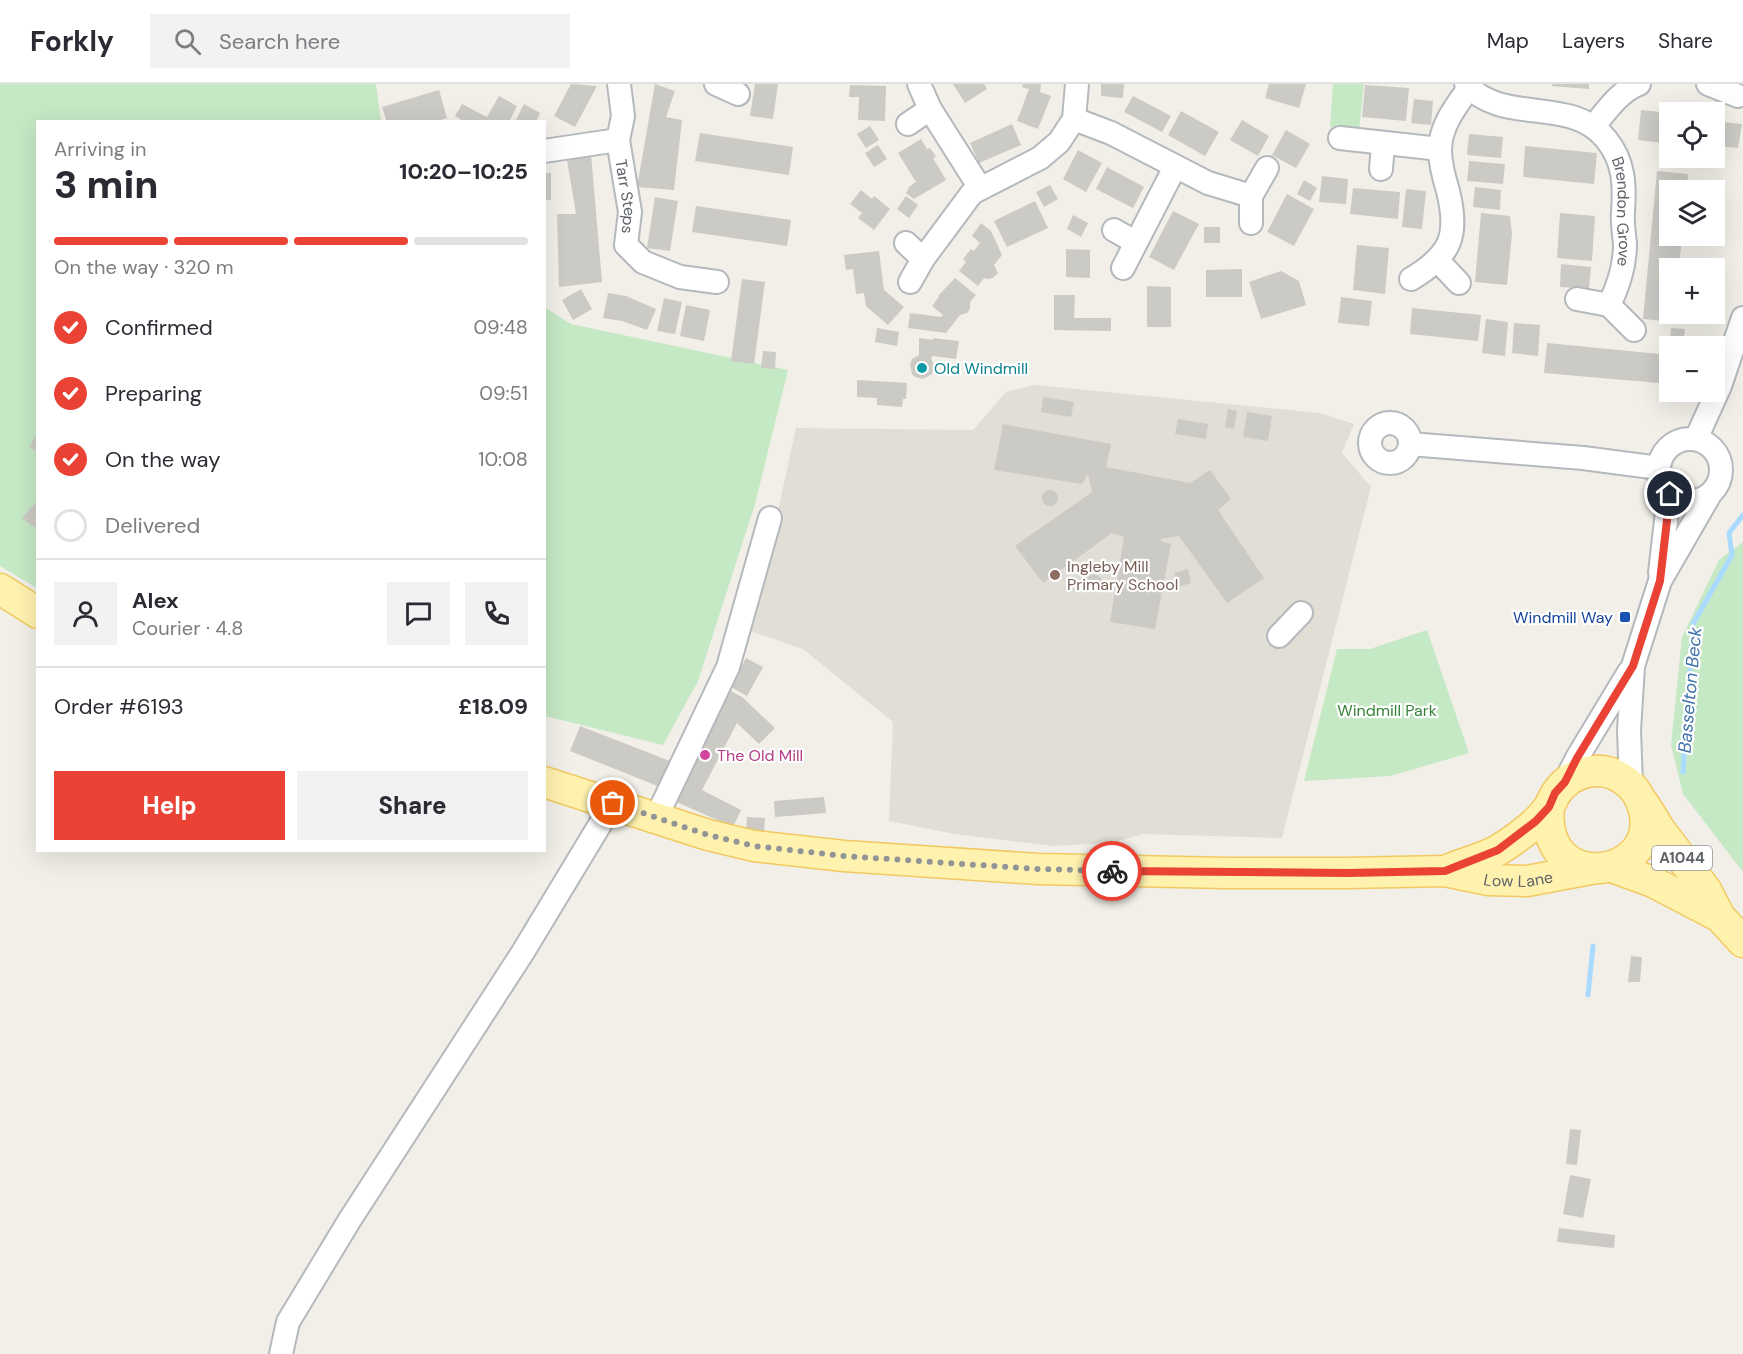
<!DOCTYPE html>
<meta charset="utf-8">
<style>
:root{--surface:#fff;--page:#f2f2f3;--text:#2b2b33;--muted:#7c7c81;--line:#e1e1e2;--accent:#ea4335}
body{margin:0;font-family:"DM Sans",sans-serif;background:var(--page);color:var(--text);height:100vh;display:flex;flex-direction:column;font-size:22px;white-space:nowrap}
*{box-sizing:border-box;margin:0}
p{font-size:20px;color:var(--muted)}
.icon{flex:none;width:33px;height:33px;fill:none;stroke:currentColor;stroke-width:2;stroke-linecap:round;stroke-linejoin:round}
.map{position:relative;flex:1;overflow:hidden}
.drawer{position:absolute;left:36px;top:36px;width:510px;height:732px;display:flex;flex-direction:column;background:var(--surface);border-radius:0px;box-shadow:0 6px 24px #0002}
.drawer>*{flex:none}
.buttons{position:absolute;left:1659px;top:18px;display:grid;gap:12px}
.buttons a{display:grid;place-items:center;width:66px;height:66px;border-radius:0px;background:var(--surface);box-shadow:0 6px 24px #0002;font-size:30px}
.pin{position:absolute;display:grid;place-items:center;width:51px;height:51px;color:#fff;margin:-26px;border:3px solid #fff;border-radius:50%;box-shadow:0 2px 6px #0007}
.courier{position:absolute;display:grid;place-items:center;width:60px;height:60px;margin:-30px;border:4px solid #ea4335;border-radius:50%;background:#fff;color:#222;box-shadow:0 2px 8px #0007}
.summary em{font-style:normal;font-weight:800}
.summary div{display:flex;flex-direction:column-reverse}
.summary{display:flex;align-items:center;justify-content:space-between;height:102px;padding:0 18px}
h1{font-size:39px;font-weight:800;line-height:45px}
.bar{display:grid;grid-template-columns:repeat(4,1fr);gap:9px 6px;align-content:center;height:72px;padding:0 18px}
.bar i{height:8px;border-radius:4px;background:var(--line)}
.bar .on{background:var(--accent)}
.bar p{grid-column:span 4}
.line{display:flex;align-items:center;gap:15px;padding:0 18px;border-top:2px solid var(--line)}
.line div{flex:1}
.round{display:grid;place-items:center;flex:none;width:63px;height:63px;border-radius:0px;background:var(--page)}
ol{padding:0 18px;list-style:none}
li{display:flex;align-items:center;gap:18px;height:66px}
li p{margin-inline-start:auto}
li .icon{padding:6px;border-radius:50%;background:var(--accent);color:#fff;stroke-width:4}
li:last-child{color:var(--muted)}
li i{width:33px;height:33px;border:3px solid var(--line);border-radius:50%}
.button{display:flex;gap:12px;margin-top:auto;padding:12px 18px}
.button a{flex:1;height:69px;border-radius:0px;background:var(--accent);color:#fff;font-size:24px;font-weight:800;line-height:69px;text-align:center}
.button a+a{background:var(--page);color:var(--text)}
header{display:flex;align-items:center;gap:36px;box-sizing:border-box;height:84px;padding:0 30px;background:var(--surface);border-bottom:2px solid var(--line)}
header strong{font-size:28px}
nav{display:flex;gap:33px;margin-inline-start:auto;font-size:21px}
.search{width:420px;height:54px;background:var(--page);display:flex;align-items:center;gap:15px;box-sizing:border-box;padding:0 21px;border-radius:0px;color:var(--muted);font-size:22px}
.map>svg:first-child{display:block}
.education{fill:#e1ded6}
.green{fill:#c5e8c5}
.lines{fill:none;stroke-linecap:round;stroke-linejoin:round}
.stream{stroke:#aadaff;stroke-width:5}
.building{fill:#cccac5}
.minor-casing{stroke:#b5b8bc;stroke-width:26}
.major-casing{stroke:#f2c960;stroke-width:33}
.minor{stroke:#fff;stroke-width:22}
.major{stroke:#fff2af;stroke-width:30}
.done{stroke:#929495;stroke-width:6;stroke-dasharray:0 10.8}
.route{stroke:#ea4335;stroke-width:8}
.culture-dot{fill:#0f9aa8;stroke:#fff;stroke-width:2}
.education-dot{fill:#8d6e63;stroke:#fff;stroke-width:2}
.transit-dot{fill:#1a4fb4;stroke:#fff;stroke-width:2}
.hotel-dot{fill:#d1479c;stroke:#fff;stroke-width:2}
.labels{text-anchor:middle;dominant-baseline:central;stroke-width:4.5;stroke-linejoin:round;paint-order:stroke}
.shield{fill:#fff;stroke:#8f9295;stroke-width:1.5}
.shield-label{font-size:15px;font-weight:bold;fill:#5f6368}
.street-label{font-size:16px;fill:#5f6368;stroke:#fff}
.culture-label{font-size:16px;fill:#0d838f;stroke:#fff;text-anchor:start}
.education-label{font-size:16px;fill:#785e54;stroke:#fff;text-anchor:start}
.transit-label{font-size:16px;fill:#164399;stroke:#fff;text-anchor:end}
.park-label{font-size:16px;fill:#348238;stroke:#fff}
.hotel-label{font-size:16px;fill:#b23c85;stroke:#fff;text-anchor:start}
.water-label{font-size:18px;font-style:italic;fill:#4174aa;stroke:#fff}
</style>
<header>
<strong>Forkly</strong>
<div class="search"><svg class="icon" aria-label="search" viewBox="0 0 24 24"><circle cx="10" cy="10" r="6"/><path d="M15 15l6 6"/></svg>Search here</div>
<nav><a>Map</a><a>Layers</a><a>Share</a></nav>
</header>
<div class="map">
<svg width="1743" height="1270" viewBox="0 0 1743 1270">
<rect width="100%" height="100%" fill="#f1efe8"/>
<path class="education" d="M1035,301L1320,329L1354,340L1342,369L1371,403L1282,754L1143,750L1111,759L1053,762L955,750L889,737L893,638L803,565L747,546L776,436L796,344L973,346L1006,308Z"/>
<path class="green" d="M0,0H376L381,37L38,38L37,504L0,482Z
M1333,0H1364L1359,46L1330,43Z
M544,223L571,240L788,286L755,420L698,597L663,661L545,632Z
M1743,458V788L1683,710L1671,661L1682,553L1719,476Z
M1427,546L1469,669L1390,692L1304,697L1337,565H1370Z"/>
<g class="lines">
<path class="stream" d="M1683,688L1693,540L1732,471L1729,449L1743,431
M1588,911L1593,862"/>
</g>
<path class="building" d="M571,0L597,2L575,43L554,32Z
M655,0L675,7L666,33L682,36L674,106L637,103Z
M755,0H778L773,35L750,32Z
M953,0H984L987,5L965,19Z
M1023,0H1041L1040,8L1051,12L1038,45L1017,37L1029,5L1022,3Z
M1101,0H1124L1123,14L1101,12Z
M1269,0H1306L1299,24L1265,14Z
M1552,0H1589V5L1552,2Z
M850,1L886,2L885,37L858,36L859,13H849Z
M1365,1L1409,4L1406,37L1362,33Z
M439,6L447,34L434,38H387L382,23Z
M499,12L517,22L509,38H465L455,32L462,20L487,33Z
M1133,12L1171,32L1162,48L1124,28Z
M1414,15L1433,17L1431,41L1411,39Z
M524,20L540,29L536,38H515Z
M1641,26L1670,29V60L1638,56Z
M1181,27L1219,48L1205,72L1168,51Z
M1242,36L1269,52L1258,72L1230,56Z
M1714,37L1742,40L1738,64L1714,62Z
M1012,40L1021,61L979,79L970,59Z
M870,42L879,56L866,64L857,50Z
M1286,46L1310,60L1296,84L1272,71Z
M700,49L793,63L789,91L695,77Z
M1469,50L1503,53L1501,74L1467,71Z
M921,55L927,65L930,64L936,73L933,74L946,96L914,115L906,109L910,102L916,98L898,69Z
M878,61L887,75L874,83L865,69Z
M1525,62L1597,69L1594,100L1523,93Z
M1078,66L1102,79L1086,108L1063,95Z
M591,70L602,198L559,203L557,130H576L567,76Z
M1469,77L1505,80L1503,100L1467,97Z
M1107,83L1144,103L1133,124L1096,105Z
M1657,87L1688,90L1687,106H1670V152H1682L1679,184H1670V230H1675L1674,238L1643,235Z
M544,89H551V116H544Z
M1322,92L1348,95L1346,120L1319,118Z
M1304,96L1317,104L1310,117L1297,110Z
M1050,101L1058,115L1044,123L1036,108Z
M1475,103L1501,106L1500,126L1473,123Z
M1353,104L1400,108L1398,135L1350,130Z
M1406,105L1426,107L1422,145L1402,143Z
M861,106L872,115L874,112L890,125L874,146L858,134L862,129L850,120Z
M1287,110L1314,125L1294,162L1267,148Z
M906,112L918,121L909,134L897,125Z
M655,113L678,117L670,167L647,164Z
M1035,117L1048,144L1007,163L994,137Z
M696,122L791,136L787,162L692,148Z
M1173,127L1199,140L1174,186L1149,173Z
M1481,129L1510,132L1512,150L1507,201L1475,198Z
M1560,129L1595,132L1592,177L1557,174Z
M1073,131L1088,139L1081,153L1067,145Z
M981,139L991,147L1002,171L994,181L998,189L993,194L987,195L984,194L978,202L959,187L966,178L963,175L971,165L974,167L980,159L972,152Z
M1204,143H1220V159H1204Z
M1357,161L1389,164L1385,210L1353,206Z
M1066,165L1090,166V194L1066,193Z
M879,167L884,206L904,223L888,241L866,222L864,209L856,210L853,185L846,186L844,171Z
M1561,180L1591,183L1589,205L1560,203Z
M1242,185V213H1206V186Z
M1281,187L1299,197L1306,221L1261,235L1249,198Z
M955,194L976,211L970,218V225L967,229L960,231L946,249L908,244L910,229L941,233L943,231L932,222L939,213L938,212Z
M742,195L765,198L754,280L731,277Z
M1147,202L1171,203V243H1147Z
M581,205L592,225L573,236L562,216Z
M608,209L626,212L656,225L647,246L622,237L603,234Z
M1054,211H1075L1074,234H1111V247L1054,246Z
M1341,213L1372,217L1369,242L1338,239Z
M664,214L682,218L675,250L657,247Z
M686,221L710,226L704,257L680,252Z
M1412,224L1481,231L1478,257L1410,250Z
M1486,235L1508,238L1505,272L1482,269Z
M1514,239L1540,241L1538,272L1512,269Z
M877,244L899,248L897,262L875,258Z
M1671,244L1685,245L1683,257L1670,256Z
M919,254L933,256V254L959,257L956,275L933,272L931,274L934,282L932,290L923,295L915,293L912,290L910,281L912,275L919,271Z
M1547,259L1670,271V300L1544,289Z
M763,267L776,268L775,285L761,284Z
M857,296L907,299L906,315H903L902,323L877,321V314L857,313Z
M1043,313L1074,318L1071,333L1041,328Z
M1228,325L1237,327L1234,345L1225,343Z
M1247,328L1272,332L1268,357L1243,353Z
M1178,335L1208,340L1206,355L1175,350Z
M1003,340L1111,360L1106,383L1190,399L1210,386L1231,415L1218,426L1264,494L1227,519L1179,452L1161,455V457L1171,460L1155,545L1110,538L1124,453L1112,449L1043,499L1015,462L1092,408L1088,390L1082,400L994,386Z
M38,348V368L29,363Z
M1042 414a8 8 0 1 1 16 0a8 8 0 1 1-16 0Z
M38,416V446L22,434Z
M1188,485L1191,499L1178,503L1174,489Z
M1084 499a9 9 0 1 1 18 0a9 9 0 1 1-18 0Z
M746,574L763,583L747,612L731,603Z
M729,606L742,613L775,644L759,660L737,639L702,706L741,726L733,743L672,716Z
M580,642L670,677L660,703L570,667Z
M824,713L826,729L775,733L774,717Z
M747,733L765,734L764,747L746,746Z
M1631,872L1642,873L1640,898H1628Z
M1570,1045L1581,1046L1577,1081L1566,1080Z
M1570,1091L1591,1095L1583,1134L1563,1130Z
M1559,1144L1615,1151L1614,1164L1557,1158Z"/>
<g class="lines">
<defs>
<g id="minor">
<path id="s1" d="M619,0L623,32L618,56L630,128L626,161L643,178L680,193L717,198"/>
<path d="M716,0L738,10"/>
<path d="M919,0L930,25L980,104"/>
<path id="s2" d="M1466,0C1503,42 1571,11 1606,55C1624,77 1625,100 1623,128C1622,138 1624,149 1625,160C1625,182 1619,201 1609,221L1577,215"/>
<path d="M1708,0L1738,12"/>
<path d="M1074,35L1111,49L1208,99L1251,112V139"/>
<path d="M908,40L930,25"/>
<path d="M1594,42C1607,26 1620,7 1639,0"/>
<path d="M1340,54L1440,65"/>
<path d="M544,67L618,56"/>
<path d="M1381,85L1383,60"/>
<path d="M1251,112L1267,84"/>
<path d="M1114,146L1135,158"/>
<path d="M906,159L923,175"/>
<path d="M1438,177L1459,199"/>
<path d="M1123,184L1175,83"/>
<path d="M1411,195C1451,171 1459,152 1448,107C1444,94 1440,79 1440,66C1440,42 1456,22 1469,4"/>
<path d="M910,198L923,175L972,109L1040,74L1059,58L1074,35L1077,0"/>
<path d="M1609,221L1634,246"/>
<circle cx="1390" cy="359" r="20"/>
<circle cx="1690" cy="386" r="31"/>
<path d="M1696,355L1720,302L1743,234"/>
<path d="M1410,360L1583,374L1659,384"/>
<path d="M1660,489L1669,410"/>
<path d="M1279,552L1301,529"/>
<path d="M1565,698L1577,674L1629,588"/>
<path d="M1631,701L1629,646L1633,582L1660,497L1709,412"/>
<path d="M656,734L728,583L770,434"/>
<path d="M281,1270L288,1238L349,1137L523,868L613,719"/>
</g>
<g id="major">
<path d="M0,505L38,529"/>
<path id="s3" d="M544,698L708,751L754,762L844,772L1038,785L1227,789H1347L1445,787L1489,796L1527,797L1591,785"/>
<path d="M1644,720L1660,746L1706,806L1720,833L1743,858"/>
<path d="M1612,783L1653,798L1720,833"/>
<path d="M1445,787C1460,780 1488,773 1500,765C1516,755 1537,740 1548,724C1552,719 1553,713 1557,708C1571,688 1600,680 1621,694C1633,701 1641,713 1644,726C1661,795 1540,813 1549,723"/>
</g>
</defs>
<use href="#minor" class="minor-casing"/>
<use href="#major" class="major-casing"/>
<use href="#minor" class="minor"/>
<use href="#major" class="major"/>
</g>
<g class="lines">
<path class="done" d="M613,719L708,751L754,762L844,772L1038,785L1112,787"/>
<path class="route" d="M1112,787L1347,789L1445,787L1498,766L1536,737L1549,723L1555,709L1565,698L1577,674L1633,582L1660,497L1670,410"/>
</g>
<circle class="culture-dot" cx="922" cy="284" r="6"/>
<circle class="education-dot" cx="1055" cy="491" r="6"/>
<rect class="transit-dot" x="1619" y="527" width="12" height="12" rx="3"/>
<circle class="hotel-dot" cx="705" cy="671" r="6"/>
<g class="labels">
<rect class="shield" x="1652" y="762" width="60" height="24" rx="4.5"/>
<g class="shield-label">
<text x="1682" y="774">A1044</text>
</g>
<g class="street-label">
<text stroke="none"><textPath href="#s1" startOffset="114">Tarr Steps</textPath></text>
<text stroke="none"><textPath href="#s2" startOffset="231">Brendon Grove</textPath></text>
<text stroke="none"><textPath href="#s3" startOffset="986">Low Lane</textPath></text>
</g>
<g class="culture-label">
<text x="934" y="284">Old Windmill</text>
</g>
<g class="education-label">
<text x="1067" y="482">Ingleby Mill<tspan x="1067" dy="18">Primary School</tspan></text>
</g>
<g class="transit-label">
<text x="1613" y="533">Windmill Way</text>
</g>
<g class="park-label">
<text x="1387" y="626">Windmill Park</text>
</g>
<g class="hotel-label">
<text x="717" y="671">The Old Mill</text>
</g>
<g class="water-label">
<text transform="translate(1690 606) rotate(-85)">Basselton Beck</text>
</g>
</g>
</svg>
<div class="buttons">
<a><svg class="icon" aria-label="locate" viewBox="0 0 24 24"><circle cx="12" cy="12" r="6"/><path d="M12 2v4M12 18v4M2 12h4M18 12h4"/></svg></a>
<a><svg class="icon" aria-label="layers" viewBox="0 0 24 24"><path d="M12 4l9 5-9 5-9-5zM3 14l9 5 9-5"/></svg></a>
<a>+</a>
<a>−</a>
</div>
<div class="pin" style="left:613px;top:719px;background:#ea580c"><svg class="icon" aria-label="bag" viewBox="0 0 24 24"><path d="M5 8h14l-1 12H6zM9 8a3 3 0 0 1 6 0"/></svg></div>
<div class="pin" style="left:1670px;top:410px;background:#1f2937"><svg class="icon" aria-label="home" viewBox="0 0 24 24"><path d="M3 11l9-7 9 7M6 9v11h12V9"/></svg></div>
<div class="courier" style="left:1112px;top:787px"><svg class="icon" aria-label="bike" viewBox="0 0 24 24"><circle cx="6" cy="16" r="4"/><circle cx="18" cy="16" r="4"/><path d="M6 16l4-8h5l3 8M10 8l3 8H6M13 5h3"/></svg></div>
<section class="drawer">
<div class="summary"><div><h1>3 min</h1><p>Arriving in</p></div><em>10:20–10:25</em></div>
<div class="bar"><i class="on"></i><i class="on"></i><i class="on"></i><i></i><p>On the way · 320 m</p></div>
<ol>
<li><svg class="icon" aria-label="check" viewBox="0 0 24 24"><path d="M5 12l5 5 9-10"/></svg>Confirmed<p>09:48</p></li>
<li><svg class="icon" aria-label="check" viewBox="0 0 24 24"><path d="M5 12l5 5 9-10"/></svg>Preparing<p>09:51</p></li>
<li><svg class="icon" aria-label="check" viewBox="0 0 24 24"><path d="M5 12l5 5 9-10"/></svg>On the way<p>10:08</p></li>
<li><i></i>Delivered</li>
</ol>
<div class="line" style="height:108px"><a class="round"><svg class="icon" aria-label="person" viewBox="0 0 24 24"><circle cx="12" cy="8" r="4"/><path d="M4 21q1-7 8-7t8 7"/></svg></a><div><b>Alex</b><p>Courier · 4.8</p></div><a class="round"><svg class="icon" aria-label="chat" viewBox="0 0 24 24"><path d="M4 5h16v11H9l-5 4z"/></svg></a><a class="round"><svg class="icon" aria-label="phone" viewBox="0 0 24 24"><path d="M5 4h4l2 5-3 2q2 4 5 5l2-3 5 2v4C11 20 4 13 5 4z"/></svg></a></div>
<div class="line" style="height:78px"><div>Order #6193</div><b>£18.09</b></div>
<div class="button"><a>Help</a><a>Share</a></div>
</section>
</div>
